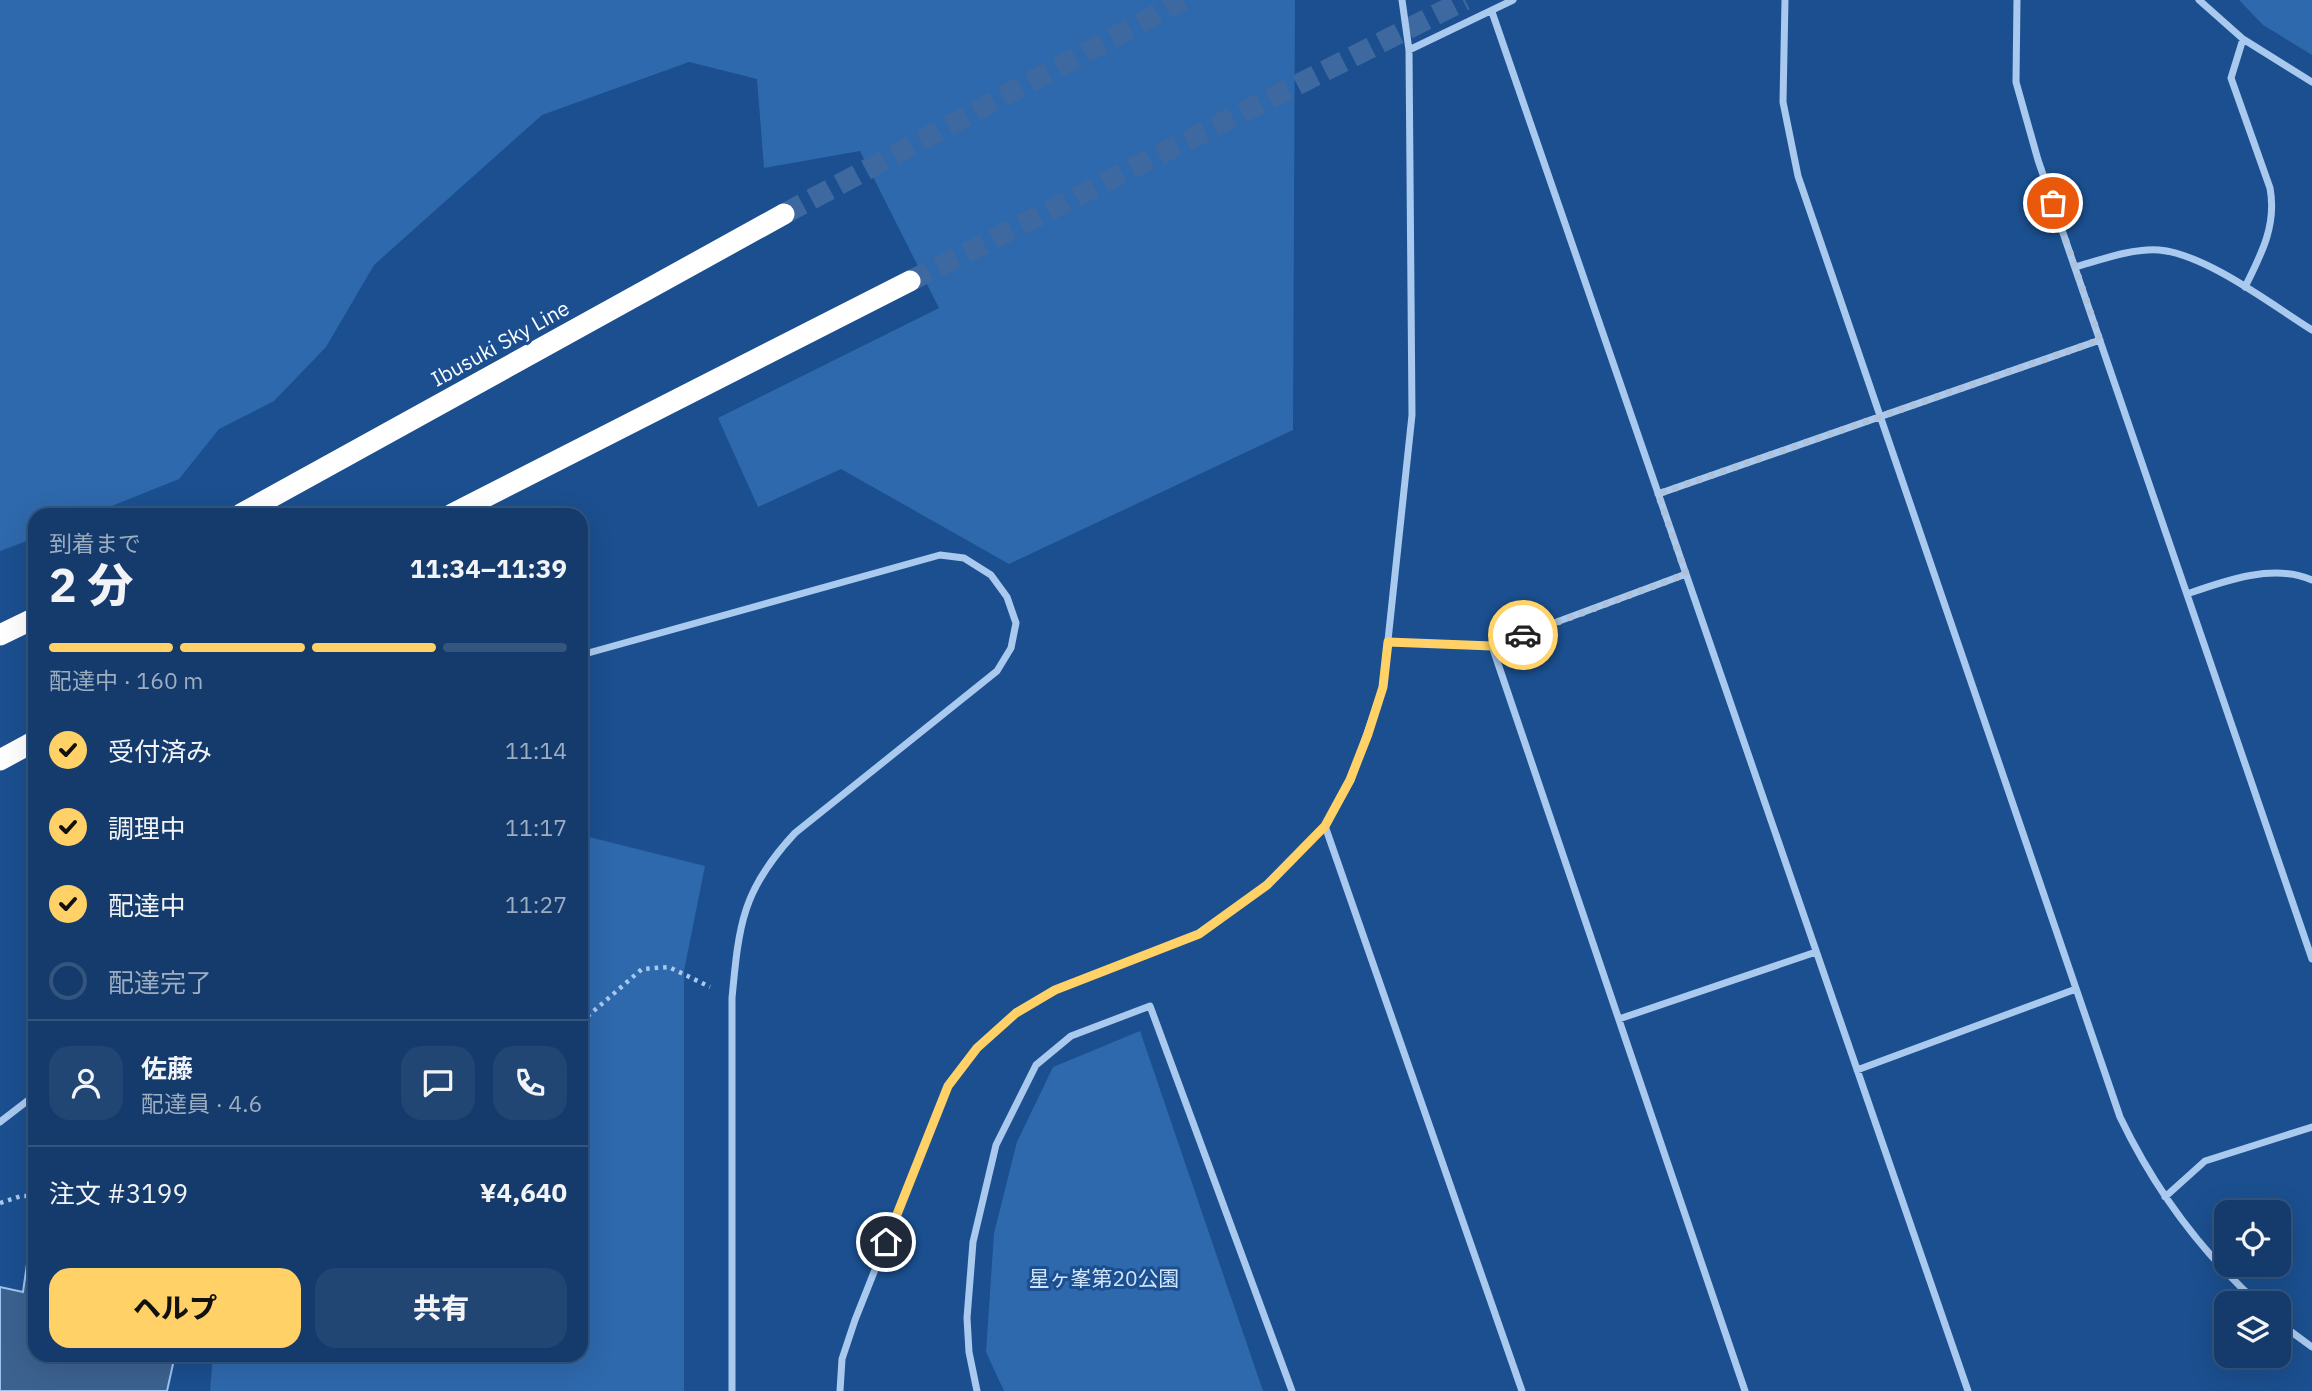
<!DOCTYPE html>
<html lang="ja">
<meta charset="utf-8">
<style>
:root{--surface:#143b6b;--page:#214673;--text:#f1f3f6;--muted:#9dadc1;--line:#33557e;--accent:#ffd166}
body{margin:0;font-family:"IBM Plex Sans","Noto Sans JP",sans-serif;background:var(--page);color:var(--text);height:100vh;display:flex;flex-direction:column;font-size:26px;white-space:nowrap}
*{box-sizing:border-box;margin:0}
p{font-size:23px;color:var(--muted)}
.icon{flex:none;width:38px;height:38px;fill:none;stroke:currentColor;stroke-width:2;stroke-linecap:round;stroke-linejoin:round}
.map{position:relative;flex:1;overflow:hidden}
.details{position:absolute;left:28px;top:508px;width:560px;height:854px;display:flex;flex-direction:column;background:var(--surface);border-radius:21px;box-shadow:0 7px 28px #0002,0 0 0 2px var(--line)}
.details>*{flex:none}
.buttons{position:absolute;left:2214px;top:1200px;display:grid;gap:14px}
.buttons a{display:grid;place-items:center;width:77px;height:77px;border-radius:14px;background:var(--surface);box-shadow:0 7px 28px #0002,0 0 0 2px var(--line);font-size:35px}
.pin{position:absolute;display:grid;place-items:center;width:60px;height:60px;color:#fff;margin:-30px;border:4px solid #fff;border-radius:50%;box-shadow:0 2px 7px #0007}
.courier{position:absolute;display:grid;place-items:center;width:70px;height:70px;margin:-35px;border:5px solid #ffd166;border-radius:50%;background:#fff;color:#222;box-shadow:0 2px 9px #0007}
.headline em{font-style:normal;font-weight:800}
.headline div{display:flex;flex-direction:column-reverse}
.headline{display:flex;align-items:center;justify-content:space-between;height:119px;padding:0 21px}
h1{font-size:46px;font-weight:800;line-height:52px}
.bar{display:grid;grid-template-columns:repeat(4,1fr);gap:10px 7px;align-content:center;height:84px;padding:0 21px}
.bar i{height:9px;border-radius:5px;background:var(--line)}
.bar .active{background:var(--accent)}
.bar p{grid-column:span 4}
.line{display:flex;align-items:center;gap:18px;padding:0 21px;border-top:2px solid var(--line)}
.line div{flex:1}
.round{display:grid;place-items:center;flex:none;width:74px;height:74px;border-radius:21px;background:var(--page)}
ol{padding:0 21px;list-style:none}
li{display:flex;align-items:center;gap:21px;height:77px}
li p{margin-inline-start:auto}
li .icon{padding:7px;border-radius:50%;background:var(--accent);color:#111;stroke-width:4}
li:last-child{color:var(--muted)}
li i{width:38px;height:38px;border:4px solid var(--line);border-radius:50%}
.button{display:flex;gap:14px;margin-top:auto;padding:14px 21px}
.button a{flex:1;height:80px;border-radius:21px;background:var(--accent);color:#111;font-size:28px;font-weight:800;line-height:80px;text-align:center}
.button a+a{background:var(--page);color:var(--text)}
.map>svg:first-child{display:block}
.green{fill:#2e69ad}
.water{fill:#3c6290;stroke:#9cc4f0;stroke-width:2}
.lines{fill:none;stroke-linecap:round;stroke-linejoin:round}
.highway-tunnel{stroke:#3d69a0;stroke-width:21;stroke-dasharray:21 10;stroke-linecap:butt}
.path{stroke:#a9c9ee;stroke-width:4.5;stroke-dasharray:3.5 5;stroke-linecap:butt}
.street{stroke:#a9c9ee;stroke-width:7}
.highway{stroke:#fff;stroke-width:21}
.done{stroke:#afc1d8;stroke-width:7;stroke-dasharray:0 12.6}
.route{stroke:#ffd166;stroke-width:9}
.labels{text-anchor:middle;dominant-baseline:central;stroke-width:6;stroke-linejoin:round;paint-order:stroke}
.street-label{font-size:21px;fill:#fff;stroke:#1b4f8f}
.park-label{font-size:21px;fill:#cfe3fa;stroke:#1b4f8f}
</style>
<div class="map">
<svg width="2312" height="1391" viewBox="0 0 2312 1391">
<rect width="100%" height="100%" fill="#1b4f8f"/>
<path class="green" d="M0,0H1295L1293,430L1009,564L841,469L758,507L718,418L939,308L860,151L764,168L757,79L689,62L542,115L374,265L326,347L274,401L219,429L179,479L92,514H35V538L0,551Z
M2239,0H2312V55L2263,25Z
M581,835L705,866L684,971V1391H210L213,1355L581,1354Z
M1140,1031L1263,1391H1004L986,1352L994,1233L1017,1142L1053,1067Z"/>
<path class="water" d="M28,1257L35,1259V1354L175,1355L167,1391H0V1287L23,1292Z"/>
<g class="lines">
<path class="highway-tunnel" d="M784,214L1183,0
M910,281L1465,0"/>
<path class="path" d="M581,1022L642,969L669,967L710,987
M0,1203L21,1196H35"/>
<path class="street" d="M1785,0L1783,102L1798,176L2120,1117C2154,1188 2200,1251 2259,1304
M2017,0L2016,82L2038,160L2312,959
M2199,0L2243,39L2312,82
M1492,12L1968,1391
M2243,39L2231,78L2270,188C2277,225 2261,255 2245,287
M1409,50L1513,0
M2075,267C2100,260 2133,248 2159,250C2206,254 2272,305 2312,330
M1658,494L2100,340
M2187,594C2224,581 2273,563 2312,580
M1388,642L1492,646L1686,574
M1492,646L1745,1391
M581,655L940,555L964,558L991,575L1007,597L1016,623L1011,648L997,671L795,833C742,890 739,924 732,998V1391
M1325,826L1522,1391
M1619,1019L1816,952
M1857,1070L2076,989
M0,1122L35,1095
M2165,1197L2205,1161L2312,1127
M2278,1322L2312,1347
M840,1391L842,1359L855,1320L948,1086L977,1048L1016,1013L1055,990L1199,934L1267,885L1325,826L1351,780L1383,687L1412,415L1409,50L1402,0
M977,1391L969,1352L967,1318L973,1242L996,1145L1036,1065L1071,1036L1150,1006L1292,1391"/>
<path class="highway" d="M241,514L784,214
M452,514L910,281
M0,635L35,618
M0,760L35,741"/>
</g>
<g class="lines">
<path class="done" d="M1523,635L1686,574L1658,494L2100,340L2053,203"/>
<path class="route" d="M886,1242L948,1086L977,1048L1016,1013L1055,990L1199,934L1267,885L1325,826L1350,780L1368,734L1383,687L1388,642L1492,646L1523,635"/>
</g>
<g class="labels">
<g class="street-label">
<text transform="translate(500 343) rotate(-29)">Ibusuki Sky Line</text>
</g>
<g class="park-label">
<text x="1104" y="1278">星ヶ峯第20公園</text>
</g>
</g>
</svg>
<div class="buttons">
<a><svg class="icon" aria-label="locate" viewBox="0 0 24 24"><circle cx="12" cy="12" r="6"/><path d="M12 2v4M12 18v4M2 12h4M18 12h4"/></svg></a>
<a><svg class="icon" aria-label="layers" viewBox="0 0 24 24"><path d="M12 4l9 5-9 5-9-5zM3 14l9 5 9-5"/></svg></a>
</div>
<div class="pin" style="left:2053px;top:203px;background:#ea580c"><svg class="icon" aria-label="bag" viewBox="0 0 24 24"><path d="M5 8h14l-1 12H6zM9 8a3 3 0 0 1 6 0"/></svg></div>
<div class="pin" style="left:886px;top:1242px;background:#1f2937"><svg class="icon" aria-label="home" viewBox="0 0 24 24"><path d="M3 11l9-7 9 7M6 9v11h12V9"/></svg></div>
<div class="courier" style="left:1523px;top:635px"><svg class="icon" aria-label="car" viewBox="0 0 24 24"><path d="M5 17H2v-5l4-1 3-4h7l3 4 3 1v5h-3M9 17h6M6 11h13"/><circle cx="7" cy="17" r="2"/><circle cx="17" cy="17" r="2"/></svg></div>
<section class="details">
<div class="headline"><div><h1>2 分</h1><p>到着まで</p></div><em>11:34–11:39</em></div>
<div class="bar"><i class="active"></i><i class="active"></i><i class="active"></i><i></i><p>配達中 · 160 m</p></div>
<ol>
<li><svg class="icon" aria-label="check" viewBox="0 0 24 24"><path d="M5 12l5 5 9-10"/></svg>受付済み<p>11:14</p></li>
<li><svg class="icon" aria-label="check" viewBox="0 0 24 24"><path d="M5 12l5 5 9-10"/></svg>調理中<p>11:17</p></li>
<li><svg class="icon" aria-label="check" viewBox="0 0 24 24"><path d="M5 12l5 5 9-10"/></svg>配達中<p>11:27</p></li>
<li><i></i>配達完了</li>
</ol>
<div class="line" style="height:126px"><a class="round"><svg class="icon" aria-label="person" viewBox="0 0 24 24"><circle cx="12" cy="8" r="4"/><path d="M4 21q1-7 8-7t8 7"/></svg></a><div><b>佐藤</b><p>配達員 · 4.6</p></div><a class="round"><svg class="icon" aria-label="chat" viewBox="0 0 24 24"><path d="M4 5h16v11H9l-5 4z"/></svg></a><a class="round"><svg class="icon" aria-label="phone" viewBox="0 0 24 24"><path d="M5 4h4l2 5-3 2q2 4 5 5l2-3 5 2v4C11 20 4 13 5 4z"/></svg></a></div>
<div class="line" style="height:91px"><div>注文 #3199</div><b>¥4,640</b></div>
<div class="button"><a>ヘルプ</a><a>共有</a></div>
</section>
</div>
